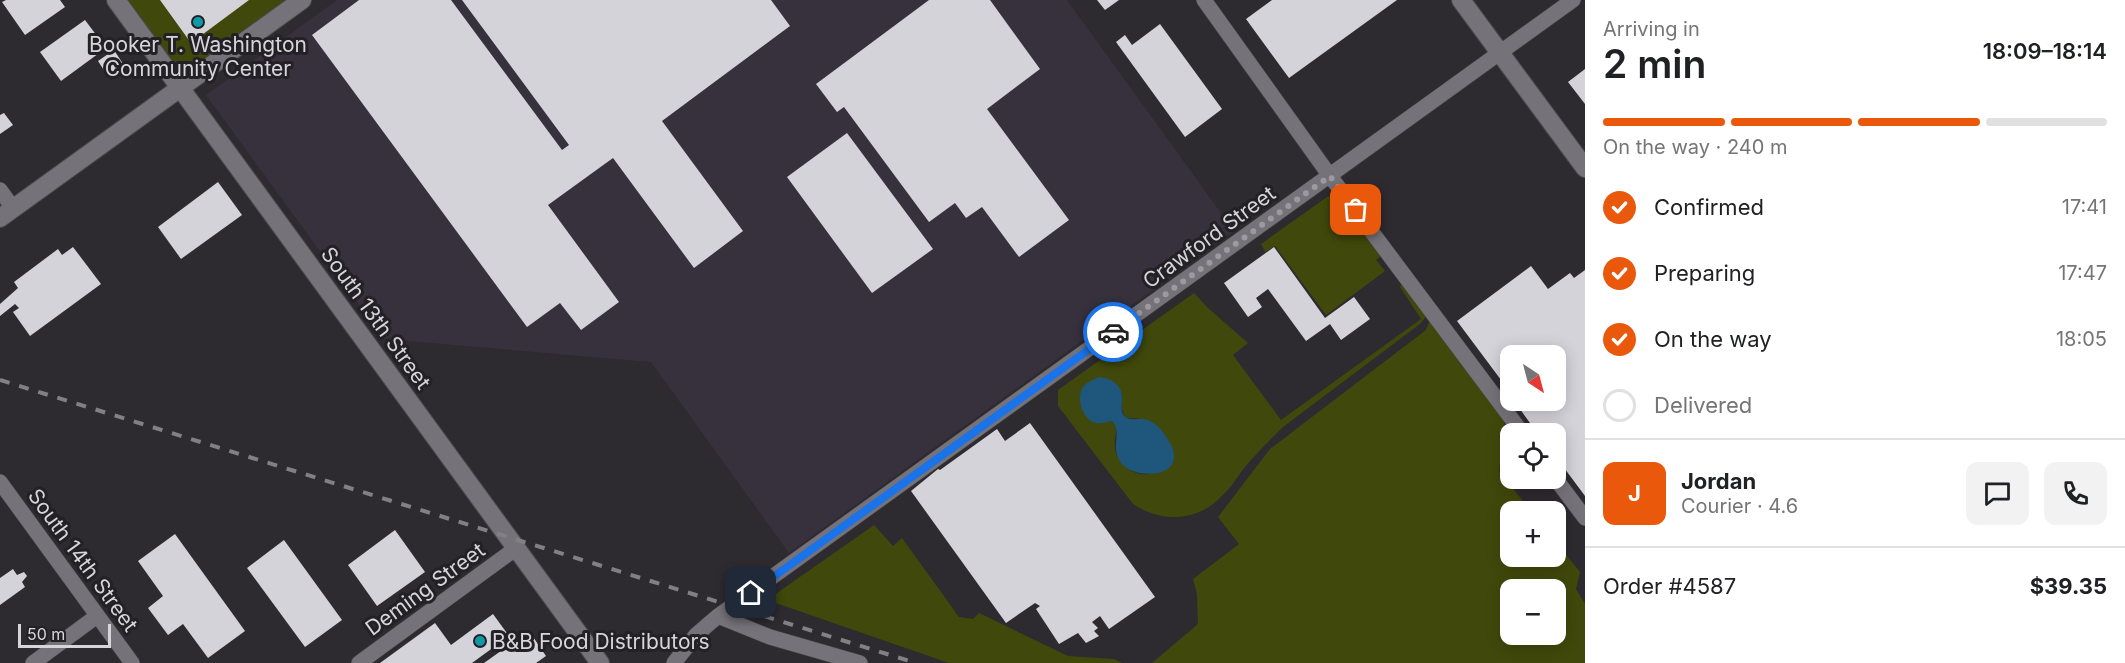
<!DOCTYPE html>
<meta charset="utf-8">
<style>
:root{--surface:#fff;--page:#f2f2f2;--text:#202124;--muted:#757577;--line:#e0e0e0;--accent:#ea580c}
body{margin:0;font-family:Inter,sans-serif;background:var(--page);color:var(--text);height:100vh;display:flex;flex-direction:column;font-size:22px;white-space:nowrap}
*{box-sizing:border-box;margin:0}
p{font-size:20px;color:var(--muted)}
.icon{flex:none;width:33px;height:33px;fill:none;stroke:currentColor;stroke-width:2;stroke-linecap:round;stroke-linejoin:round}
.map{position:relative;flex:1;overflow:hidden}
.drawer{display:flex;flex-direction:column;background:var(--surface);width:540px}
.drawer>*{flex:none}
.needle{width:39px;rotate:144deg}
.tools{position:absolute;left:1500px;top:345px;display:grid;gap:12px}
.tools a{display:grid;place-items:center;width:66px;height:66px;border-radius:12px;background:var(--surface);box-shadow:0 3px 15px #0003;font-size:30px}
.scale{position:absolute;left:18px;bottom:15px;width:93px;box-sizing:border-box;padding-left:6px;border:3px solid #d6d5d9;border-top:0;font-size:16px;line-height:21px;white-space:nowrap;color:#d6d5d9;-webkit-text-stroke:4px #232126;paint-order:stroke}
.pin{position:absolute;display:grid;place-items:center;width:51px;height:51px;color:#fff;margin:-26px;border-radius:12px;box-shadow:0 3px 9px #0006}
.courier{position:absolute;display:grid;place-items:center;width:60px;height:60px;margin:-30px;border:4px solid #1a73e8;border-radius:50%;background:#fff;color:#222;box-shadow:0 2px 8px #0007}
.headline em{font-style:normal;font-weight:600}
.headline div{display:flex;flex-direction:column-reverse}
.headline{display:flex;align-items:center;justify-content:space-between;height:102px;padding:0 18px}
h1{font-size:39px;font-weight:600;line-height:45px}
.bar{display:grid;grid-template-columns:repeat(4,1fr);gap:9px 6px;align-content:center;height:72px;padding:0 18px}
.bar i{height:8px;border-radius:4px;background:var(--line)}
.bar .current{background:var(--accent)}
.bar p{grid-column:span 4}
.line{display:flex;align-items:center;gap:15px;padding:0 18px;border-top:2px solid var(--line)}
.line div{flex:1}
.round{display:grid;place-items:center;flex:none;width:63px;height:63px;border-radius:12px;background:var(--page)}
ol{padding:0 18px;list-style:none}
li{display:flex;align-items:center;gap:18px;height:66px}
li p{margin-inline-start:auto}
li .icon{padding:6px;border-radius:50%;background:var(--accent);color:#fff;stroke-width:4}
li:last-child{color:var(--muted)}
li i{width:33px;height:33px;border:3px solid var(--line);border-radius:50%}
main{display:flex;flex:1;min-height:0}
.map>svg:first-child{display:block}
.built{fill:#36313d}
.green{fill:#40490b;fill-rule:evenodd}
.water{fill:#1e567c}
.building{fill:#d5d3da}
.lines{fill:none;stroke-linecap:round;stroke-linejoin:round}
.street-casing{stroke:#4b494e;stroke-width:16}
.secondary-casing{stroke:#4b494e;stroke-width:20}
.street{stroke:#757379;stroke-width:15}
.secondary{stroke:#757379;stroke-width:18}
.rail{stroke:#818084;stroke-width:4;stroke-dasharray:10 10;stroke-linecap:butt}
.done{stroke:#9b9a9e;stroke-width:6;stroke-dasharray:0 10.8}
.route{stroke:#1a73e8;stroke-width:8}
.culture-dot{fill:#0f9aa8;stroke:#232126;stroke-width:2}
.labels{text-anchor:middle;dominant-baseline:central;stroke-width:6;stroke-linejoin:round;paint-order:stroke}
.poi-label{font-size:21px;fill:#d6d5d9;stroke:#232126}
.street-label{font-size:21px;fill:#d6d5d9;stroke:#232126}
</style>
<main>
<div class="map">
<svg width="1585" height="663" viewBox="0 0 1585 663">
<rect width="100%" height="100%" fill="#2d2b30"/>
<path class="built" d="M337,0H1067L1234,231L789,553L651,362L384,339L206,95Z"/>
<path class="green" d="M116,0H302L180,89Z
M1338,194L1381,256L1376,260L1385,271L1326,315L1275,246L1265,252L1261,244L1327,197L1330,196L1336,203L1338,202L1334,197Z
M1402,284L1427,315L1420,324L1283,427C1270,440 1257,453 1245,467C1237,477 1231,488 1222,496C1197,522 1162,523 1133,504L1058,406V390L1194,293L1208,308L1248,343L1233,355L1281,420L1421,319L1400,287ZM1122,393V409L1125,417C1132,420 1138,417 1144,420C1162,426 1172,442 1174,460C1168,464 1161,470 1154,473C1137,479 1117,465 1115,448C1113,437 1120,430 1112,421L1105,422L1084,413L1080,395Z
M1431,317L1505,419L1499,471L1531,511L1510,512V556H1556V542L1580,572L1576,589L1585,604V663H1152L1198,624L1197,594L1193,579L1239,544L1218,517L1270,449L1426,330ZM1510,590H1556V634H1510Z
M874,525L893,546L902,538L959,617L973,619L979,613L1068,656L1114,659L1122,663H949L767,600Z"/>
<path class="water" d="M1100,377C1113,379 1123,386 1122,400C1122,405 1121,410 1123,414C1128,423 1140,417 1148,420C1160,425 1167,437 1172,447C1185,478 1136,480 1122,464C1109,448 1123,433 1112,421C1105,422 1099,425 1093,422C1082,417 1076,397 1083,387C1087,382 1094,379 1100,377Z"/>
<path class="building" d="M6,0H60L65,7L25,35L2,2Z
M160,0H249L191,43Z
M359,0H451L562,150L569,145L462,0H771L790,26L662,121L743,231L694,268L613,158L548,205L619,302L581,330L560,303L527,327L312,35Z
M929,0H990L1040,69L987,109L1069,220L1019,257L982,207L966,218L955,203L929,222L844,107L837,112L816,84Z
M1097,0H1119L1105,10Z
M1272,0H1397L1289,78L1246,19Z
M85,20L106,48L61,81L40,52Z
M1160,24L1222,109L1185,137L1116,42L1125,35L1132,45Z
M114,50L125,67L109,78L98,61Z
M1585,69V104L1568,82Z
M4,113L13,125L0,134V115Z
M847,133L933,249L872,293L787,177Z
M218,182L242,215L181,259L158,227Z
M73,247L101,284L30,336L13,312L19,308L15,304L0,316V304L18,288L14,282L58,249L62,255Z
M1274,247L1325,318L1354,297L1370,319L1341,340L1330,324L1306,341L1268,289L1256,298L1262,307L1248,317L1224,283Z
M1531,266L1548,289L1570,273L1574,278L1585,270V496L1556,457V434H1538L1517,405L1519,403L1517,400H1556V356H1510V392L1457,321Z
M1030,423L1155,597L1109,629L1100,616L1092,622L1098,628L1094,631L1099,636L1086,643L1078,633L1059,644L1036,609L1040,606L1035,603L1006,623L911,491L938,469L940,470L997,429L1005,441Z
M395,530L425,572L377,606L348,565Z
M175,534L245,631L208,658L183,624L168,635L148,608L163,596L138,561Z
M284,540L342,620L305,647L247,568Z
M13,569L17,575L24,572L27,576L22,582L25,587L0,605V578Z
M493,614L509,636L472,663H380L435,623L451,645Z
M529,631L546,656L536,663H484Z"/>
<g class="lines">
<defs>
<path id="street" d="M1204,0L1330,176L1523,434
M0,190L13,208
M1555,478L1585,518
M0,482L132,663
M718,616L770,637L860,663
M33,663L97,616
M359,663L515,549
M674,663L696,635L718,616L1573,0"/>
<path id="secondary" d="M116,0L600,663
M1461,0L1585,168
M0,218L302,0"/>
</defs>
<use href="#street" class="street-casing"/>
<use href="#secondary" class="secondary-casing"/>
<use href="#street" class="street"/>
<use href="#secondary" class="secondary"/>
<path class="rail" d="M0,380L916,663"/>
</g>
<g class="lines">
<path class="done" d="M1113,332L1330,176L1356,210"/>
<path class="route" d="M751,593L1113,332"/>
</g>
<g class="culture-dot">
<circle cx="198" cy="22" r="6"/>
<circle cx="480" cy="641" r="6"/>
</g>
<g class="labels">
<g class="poi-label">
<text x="198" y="44">Booker T. Washington<tspan x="198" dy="24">Community Center</tspan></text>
<text x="492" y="641" text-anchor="start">B&amp;B Food Distributors</text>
</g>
<g class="street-label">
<text transform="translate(1209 237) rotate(-36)">Crawford Street</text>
<text transform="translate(376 318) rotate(54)">South 13th Street</text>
<text transform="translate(83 560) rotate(54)">South 14th Street</text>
<text transform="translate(425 589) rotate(-36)">Deming Street</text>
</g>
</g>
</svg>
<div class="tools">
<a><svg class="needle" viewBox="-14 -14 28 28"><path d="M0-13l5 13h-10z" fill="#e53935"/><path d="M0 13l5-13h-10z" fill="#757577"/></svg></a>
<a><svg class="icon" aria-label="locate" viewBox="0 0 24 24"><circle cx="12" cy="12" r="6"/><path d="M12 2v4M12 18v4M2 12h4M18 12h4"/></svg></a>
<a>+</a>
<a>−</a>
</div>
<div class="scale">50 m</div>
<div class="pin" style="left:1356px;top:210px;background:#ea580c"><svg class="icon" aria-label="bag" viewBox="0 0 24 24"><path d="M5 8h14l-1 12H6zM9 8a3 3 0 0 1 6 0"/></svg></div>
<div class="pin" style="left:751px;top:593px;background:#1f2937"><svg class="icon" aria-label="home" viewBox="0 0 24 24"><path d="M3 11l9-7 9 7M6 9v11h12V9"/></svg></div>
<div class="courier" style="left:1113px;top:332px"><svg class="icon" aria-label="car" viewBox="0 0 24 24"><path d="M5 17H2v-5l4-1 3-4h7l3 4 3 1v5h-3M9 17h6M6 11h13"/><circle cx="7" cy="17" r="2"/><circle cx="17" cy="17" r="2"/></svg></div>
</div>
<section class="drawer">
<div class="headline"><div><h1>2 min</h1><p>Arriving in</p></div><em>18:09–18:14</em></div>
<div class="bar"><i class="current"></i><i class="current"></i><i class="current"></i><i></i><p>On the way · 240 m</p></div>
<ol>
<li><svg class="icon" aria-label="check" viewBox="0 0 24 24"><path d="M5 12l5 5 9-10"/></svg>Confirmed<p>17:41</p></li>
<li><svg class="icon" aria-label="check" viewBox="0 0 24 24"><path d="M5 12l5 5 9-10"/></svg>Preparing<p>17:47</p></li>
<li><svg class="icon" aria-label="check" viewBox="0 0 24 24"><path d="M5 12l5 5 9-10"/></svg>On the way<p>18:05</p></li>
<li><i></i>Delivered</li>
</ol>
<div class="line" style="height:108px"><b class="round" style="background:var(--accent);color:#fff">J</b><div><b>Jordan</b><p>Courier · 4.6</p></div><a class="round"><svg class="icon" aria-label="chat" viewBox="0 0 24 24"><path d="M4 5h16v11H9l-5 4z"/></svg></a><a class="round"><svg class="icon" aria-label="phone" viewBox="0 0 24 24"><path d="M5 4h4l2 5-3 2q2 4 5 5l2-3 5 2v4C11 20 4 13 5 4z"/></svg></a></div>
<div class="line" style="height:78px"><div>Order #4587</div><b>$39.35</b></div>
</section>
</main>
